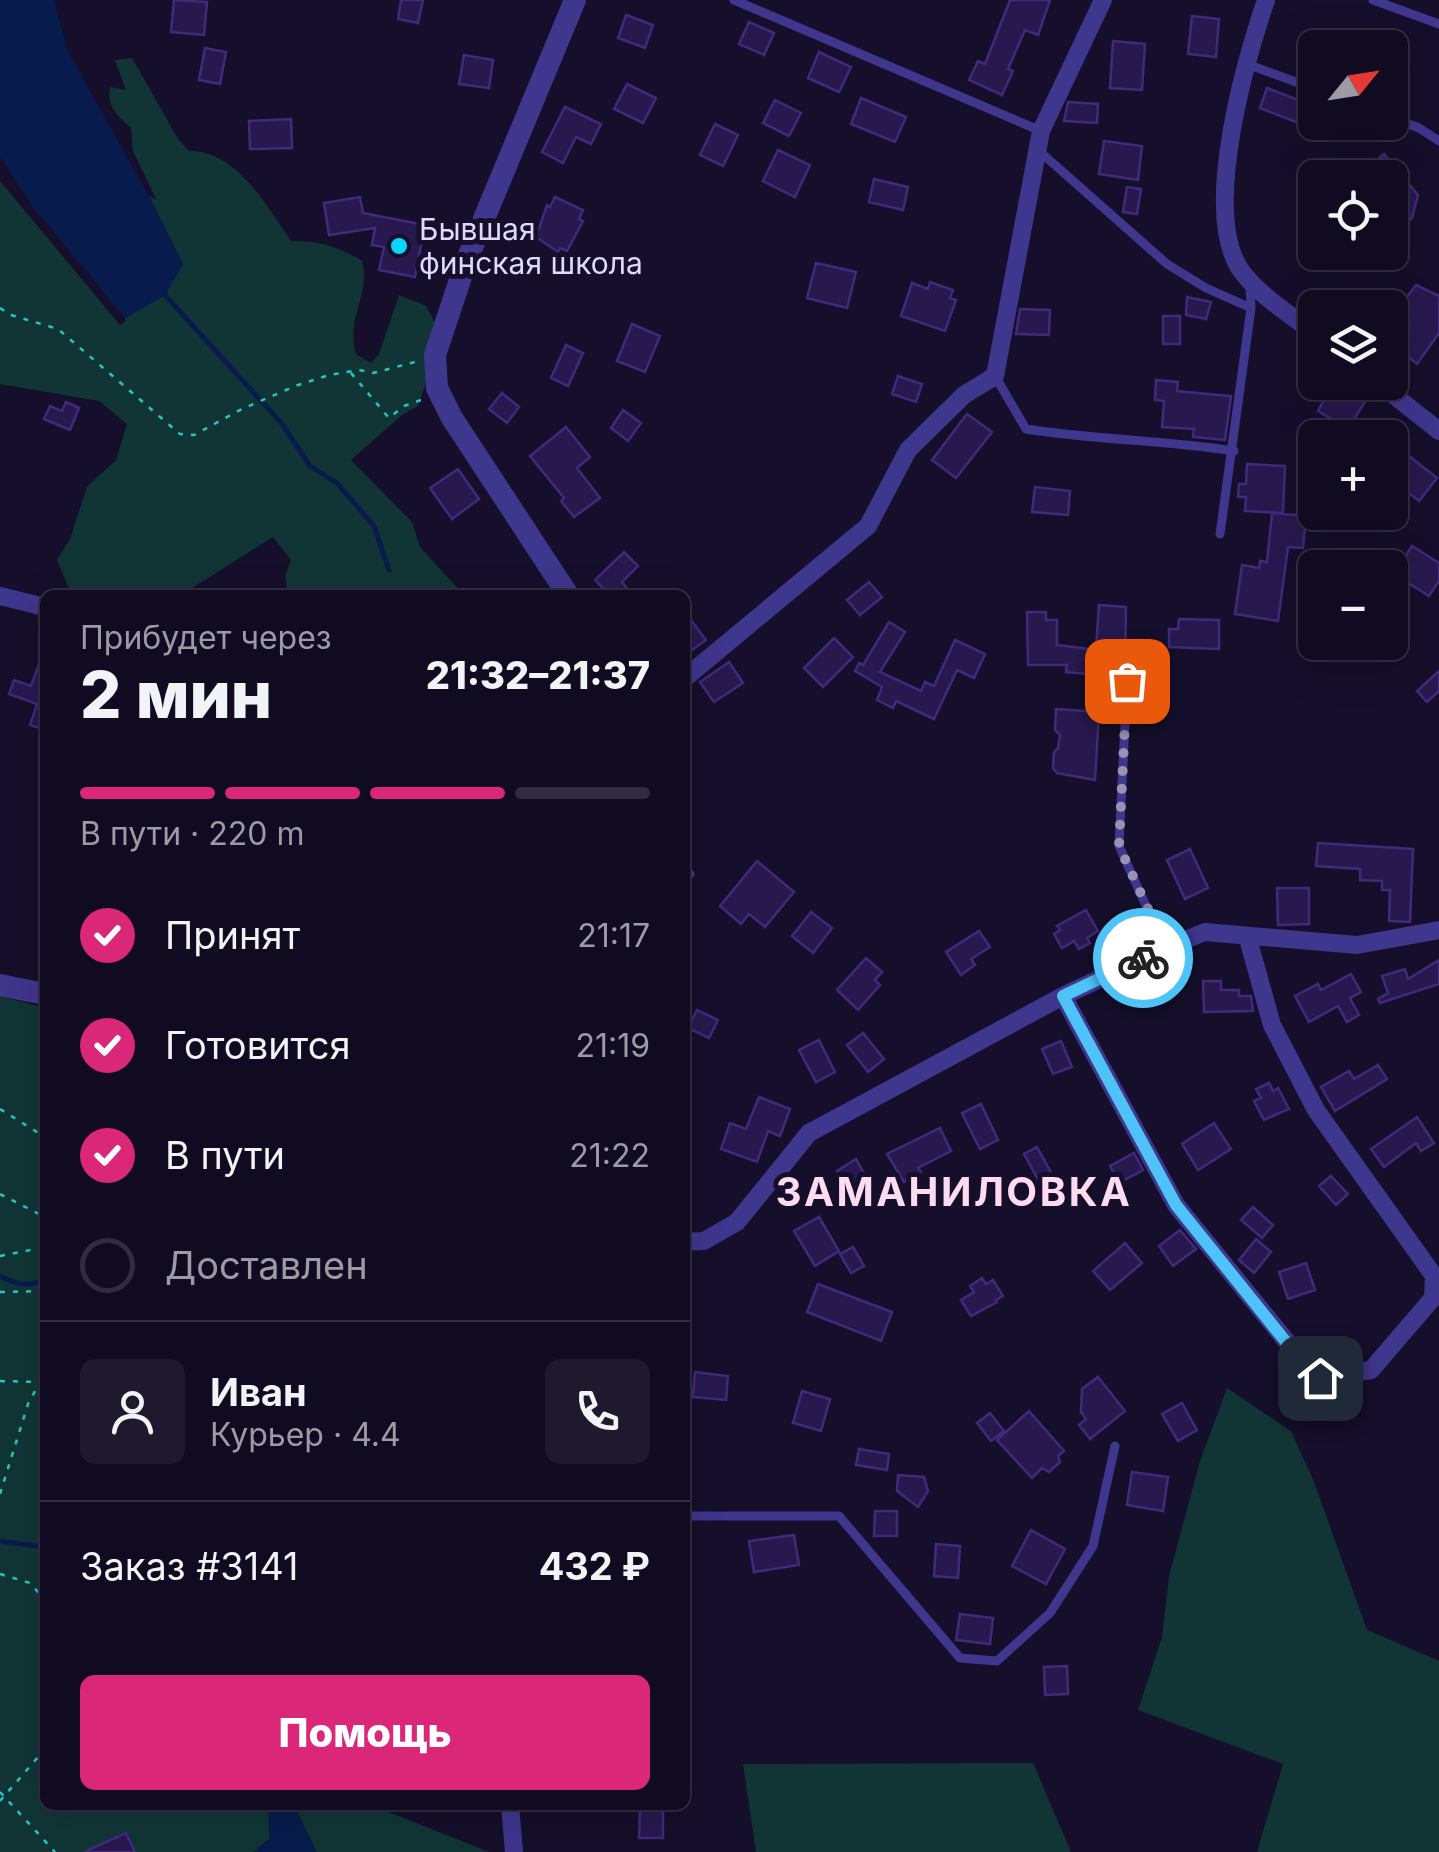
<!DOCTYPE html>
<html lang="ru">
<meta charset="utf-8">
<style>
:root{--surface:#100b20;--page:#1e192d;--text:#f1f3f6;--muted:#9c9ba5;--line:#302b3e;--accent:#db2777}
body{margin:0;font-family:Inter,sans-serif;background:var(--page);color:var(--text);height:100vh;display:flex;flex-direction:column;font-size:38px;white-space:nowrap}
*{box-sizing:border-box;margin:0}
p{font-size:32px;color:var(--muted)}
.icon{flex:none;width:55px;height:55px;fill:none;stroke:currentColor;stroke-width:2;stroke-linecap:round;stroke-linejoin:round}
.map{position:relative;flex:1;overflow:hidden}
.drawer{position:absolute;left:40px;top:590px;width:650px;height:1220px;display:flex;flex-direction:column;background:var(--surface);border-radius:15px;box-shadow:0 10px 40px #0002,0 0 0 2px var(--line)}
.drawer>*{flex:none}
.needle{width:65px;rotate:60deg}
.controls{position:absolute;left:1298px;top:30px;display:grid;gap:20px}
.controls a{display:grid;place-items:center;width:110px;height:110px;border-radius:15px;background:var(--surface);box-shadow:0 10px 40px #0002,0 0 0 2px var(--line);font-size:50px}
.pin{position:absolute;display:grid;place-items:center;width:85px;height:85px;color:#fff;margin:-42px;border-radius:20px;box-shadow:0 5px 15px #0006}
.courier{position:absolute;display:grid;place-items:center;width:100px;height:100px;margin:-50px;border:8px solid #4fc3f7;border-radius:50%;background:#fff;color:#222;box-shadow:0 2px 12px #0007}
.summary em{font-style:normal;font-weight:800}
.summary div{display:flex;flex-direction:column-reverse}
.summary{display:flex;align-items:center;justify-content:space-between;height:170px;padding:0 40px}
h1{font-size:65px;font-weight:800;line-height:75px}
.bar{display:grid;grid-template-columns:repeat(4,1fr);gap:15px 10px;align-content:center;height:120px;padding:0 40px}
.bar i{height:12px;border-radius:8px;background:var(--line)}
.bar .on{background:var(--accent)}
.bar p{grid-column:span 4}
.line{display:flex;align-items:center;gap:25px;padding:0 40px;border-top:2px solid var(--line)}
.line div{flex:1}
.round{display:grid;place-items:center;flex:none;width:105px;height:105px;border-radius:15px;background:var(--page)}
ol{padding:0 40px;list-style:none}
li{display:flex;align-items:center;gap:30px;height:110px}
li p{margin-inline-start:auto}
li .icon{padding:10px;border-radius:50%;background:var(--accent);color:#fff;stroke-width:4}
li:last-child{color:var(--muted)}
li i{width:55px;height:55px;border:5px solid var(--line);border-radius:50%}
.button{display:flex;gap:20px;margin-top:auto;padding:20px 40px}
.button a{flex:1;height:115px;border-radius:15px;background:var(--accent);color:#fff;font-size:40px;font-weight:800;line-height:115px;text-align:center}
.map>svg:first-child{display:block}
.green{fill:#113535}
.water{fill:#071c4c}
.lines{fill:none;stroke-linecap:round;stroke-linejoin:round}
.stream{stroke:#071c4c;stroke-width:5}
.building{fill:#27194d;stroke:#3f2a7b;stroke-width:2.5}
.path{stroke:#27c5c5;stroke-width:2.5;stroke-dasharray:5 8;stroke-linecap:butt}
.service{stroke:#3f368d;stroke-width:9}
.minor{stroke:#3f368d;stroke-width:18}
.tertiary{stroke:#3f368d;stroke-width:22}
.done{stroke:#9892b5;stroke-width:10;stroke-dasharray:0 18}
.route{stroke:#4fc3f7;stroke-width:12}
.poi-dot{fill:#05d6ff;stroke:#150f2b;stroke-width:4}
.labels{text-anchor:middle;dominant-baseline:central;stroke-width:10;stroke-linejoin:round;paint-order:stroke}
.poi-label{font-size:30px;fill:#dfd9ff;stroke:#150f2b;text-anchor:start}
.district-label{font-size:40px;font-weight:bold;letter-spacing:2.5px;fill:#ffdbef;stroke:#150f2b}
</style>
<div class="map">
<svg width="1439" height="1852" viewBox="0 0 1439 1852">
<rect width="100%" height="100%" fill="#150f2b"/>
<path class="green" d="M132,58L178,139L189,151C236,150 267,206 291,241C317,240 340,247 362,261C371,297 345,317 356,354L371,363L379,354L399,295L426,306L435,323L426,383L418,406L402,415L351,460L412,522L420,547L464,595H288L285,575L291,560L273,537L181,595H99L70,591L57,560L70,539L87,487L116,460L127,424L99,401L0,384V181L120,325L125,322V318L165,295L183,264L149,196L156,199L133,151L131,128C118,116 106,106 110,87L126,90L115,60Z
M0,996L45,1008V1805H371L489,1852H0Z
M1227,1388L1291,1431L1314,1482L1367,1630L1439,1661V1852H1257L1283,1764L1138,1710L1162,1637L1169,1576L1200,1461Z
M1033,1763L1071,1852H756L743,1764Z"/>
<path class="water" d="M0,0H54L67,50L149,196L183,264L165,295L125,318L32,206L0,157Z
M268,1805H294L317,1852H253L269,1839Z"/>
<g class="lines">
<path class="stream" d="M165,295L282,424L310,466L337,483L374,526L389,570
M0,1276C16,1284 28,1288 45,1279
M0,1541L45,1547"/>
</g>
<path class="building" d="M174,0L207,2L204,35L171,32Z
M401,0H423L418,23L398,19Z
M1010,0H1050L1038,35L1025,30L1008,69L1013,71L1002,95L969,80L978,61L985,64Z
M626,15L653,25L645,48L618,38Z
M1192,16L1219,19L1216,57L1188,54Z
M749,22L774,33L764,55L739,44Z
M1113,41L1145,44L1142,90L1110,88Z
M205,48L226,52L220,84L199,80Z
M819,52L851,67L839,92L808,78Z
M464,55L493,60L489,88L459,84Z
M627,84L656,98L643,123L614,109Z
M1267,88L1311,105L1304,125L1260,108Z
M861,98L906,117L895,142L851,124Z
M775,100L801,113L789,136L763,123Z
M1068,102L1098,104L1097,123L1064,121Z
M565,107L601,124L591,144L576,137L563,163L542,152Z
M291,119L292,148L250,149L249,121Z
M715,124L738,135L723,166L700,155Z
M1104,141L1142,146L1138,180L1099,174Z
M778,150L810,165L795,197L763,181Z
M1384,154L1418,195L1412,218L1390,236V178H1356Z
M874,179L908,187L903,210L869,202Z
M1127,187L1141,189L1137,214L1123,212Z
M360,197L363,213L425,225L415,277L379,270L384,247L372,245L375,228L329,235L324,203Z
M555,197L583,210L579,219L583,221L567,251L560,248L558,252L536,237L547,205L550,207Z
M816,263L856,272L847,308L807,298Z
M930,282L953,290L950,298L956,300L945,331L901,316L912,283L928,289Z
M1416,285L1439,296V333L1417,364L1390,341V319Z
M1187,297L1211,302L1206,319L1186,315Z
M1020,309L1050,310L1049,335L1016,334Z
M1163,316H1180V344H1163Z
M632,324L660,336L645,372L617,361Z
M566,345L583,353L568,386L551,378Z
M898,376L922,384L916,402L892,394Z
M1156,380L1178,382L1177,391L1231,396L1225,440L1193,437L1194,429L1162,427L1164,401L1155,400Z
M1334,382L1366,400L1348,429L1318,411Z
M502,393L519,407L507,423L489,409Z
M66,402L79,408L70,430L44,419L50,406L62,411Z
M623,410L641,423L628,441L611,428Z
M967,414L992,432L956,478L932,460Z
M566,427L590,457L577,468L600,498L574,517L561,501L564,498L530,456Z
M1404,452L1437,478L1419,501L1390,478V469Z
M1247,464L1285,466L1283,513L1245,511L1246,497H1238L1239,484H1246Z
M458,469L479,499L452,519L430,488Z
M1035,487L1070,491L1068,515L1032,512Z
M1272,513L1306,516L1303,548L1288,547L1278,621L1235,614L1242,565L1259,568L1260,561L1267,562Z
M1412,546L1439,563V581L1429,596L1394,574Z
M624,552L638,566L622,582L633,595H610L595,580Z
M869,582L882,597L860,615L847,600Z
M1099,605L1126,607L1125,663L1095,661Z
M685,612L706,640L685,655Z
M1027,612H1046V620H1057V645L1090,649L1088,674L1066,672L1067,665H1028Z
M1179,619L1219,620V649L1169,647V629H1178Z
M889,622L905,632L880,672L921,691L925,682L934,686L955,640L985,654L974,678L957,670L934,719L896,701L893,708L877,700L882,687L855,671L859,663L863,665Z
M834,638L853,657L823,687L804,668Z
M43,654H45V730L30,725L37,704L9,694L14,680L31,686Z
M729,662L743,683L714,702L700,682Z
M1439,671V691L1427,702L1417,691Z
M1056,709L1099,712L1095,780L1057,773L1053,768L1054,752L1058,748L1060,735L1055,730Z
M1318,843L1413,849L1410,922L1389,921L1390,890H1382V881L1360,880V869L1316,866Z
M1190,849L1208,888L1185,899L1167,860Z
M757,861L794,892L765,927L749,914L741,924L720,906Z
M1277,888H1309V924L1278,925Z
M1086,910L1098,931L1087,938L1090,943L1079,949L1074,941L1062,948L1054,934L1060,930L1057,926Z
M811,912L832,928L813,953L792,936Z
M979,931L990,947L971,959L975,965L961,975L946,952Z
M866,958L882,972L875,980L880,985L858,1010L837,990Z
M1439,960V984L1380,1003L1378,999L1388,993L1382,976L1405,969L1408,979Z
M1351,974L1361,992L1350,998L1359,1015L1347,1022L1338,1006L1309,1022L1295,996L1318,984L1321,990Z
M1203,981H1221V990H1239V996H1251L1253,1011L1204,1012Z
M697,1010L718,1020L709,1038L688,1028Z
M863,1033L884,1059L868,1072L847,1045Z
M819,1040L835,1072L816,1082L799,1050Z
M1061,1041L1072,1067L1053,1074L1042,1049Z
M1378,1065L1387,1079L1335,1111L1321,1087L1349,1071L1354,1079Z
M1269,1083L1273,1091L1278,1088L1289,1109L1264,1120L1254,1101L1261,1098L1256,1089Z
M759,1097L790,1109L780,1136L768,1131L757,1162L721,1149L730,1123L746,1129Z
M981,1104L998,1140L980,1149L962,1113Z
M1417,1117L1434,1143L1421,1151L1416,1143L1384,1167L1371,1149Z
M1214,1123L1231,1149L1198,1170L1182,1144Z
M940,1128L951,1151L918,1168L921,1172L904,1182L887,1154Z
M1037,1147L1053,1176L1040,1183L1024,1154Z
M1134,1153L1143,1170L1119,1183L1110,1166Z
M856,1159L868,1180L848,1191L837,1171Z
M1331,1176L1348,1194L1336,1205L1319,1186Z
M1253,1207L1273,1225L1262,1238L1241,1220Z
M819,1217L839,1251L815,1266L794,1231Z
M1180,1230L1196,1249L1173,1266L1159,1246Z
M1256,1239L1271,1252L1254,1273L1239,1260Z
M1125,1243L1142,1263L1110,1290L1093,1271Z
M853,1247L864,1266L851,1273L840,1254Z
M1306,1263L1315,1290L1288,1299L1279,1272Z
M982,1278L986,1284L993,1280L1003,1296L996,1300L997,1302L971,1316L961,1300L974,1292L970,1286Z
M818,1284L892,1312L881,1341L807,1312Z
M695,1372L728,1376L726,1400L693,1397Z
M1098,1377L1125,1411L1090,1439L1079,1425L1086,1419L1081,1412L1082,1389Z
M802,1391L830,1399L821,1431L793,1423Z
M1182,1403L1197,1430L1178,1441L1162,1414Z
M1029,1411L1064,1451L1058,1456L1060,1462L1049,1472L1042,1468L1032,1478L997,1440Z
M990,1413L1004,1431L991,1441L977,1423Z
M859,1449L889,1454L887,1470L856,1465Z
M1132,1472L1168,1477L1163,1511L1127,1505Z
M898,1475L924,1477L928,1491L918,1507L897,1491Z
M875,1511H897V1536H874Z
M1031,1530L1065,1549L1046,1584L1012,1566Z
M794,1535L799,1565L754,1572L749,1541Z
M936,1544L960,1546L958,1578L934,1576Z
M960,1614L993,1618L990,1644L956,1640Z
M1067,1666L1068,1694L1045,1695L1044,1667Z
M640,1810H663V1838H639Z
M126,1833L135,1852H84Z"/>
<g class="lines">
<path class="path" d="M0,308L11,315L58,329L180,434L194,435L240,410L295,386L329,375L359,370L373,373L415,362
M351,373L389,418L404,406L421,400
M0,1109L45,1137
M0,1194L45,1217
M0,1256L45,1247
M0,1292L45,1291
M0,1381L38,1382
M0,1494L28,1404L40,1382L45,1354
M0,1574L30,1583L45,1600
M0,1792L55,1852
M0,1801L45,1749"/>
<path class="service" d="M734,0L1041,131
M1373,0L1439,24
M1247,64L1315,89
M1390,117L1419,128L1439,141
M1038,150L1167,264L1206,288L1251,308
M995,376L1026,429C1095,440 1165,440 1234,451
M1220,534L1251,308L1250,285
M1127,681L1119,846L1165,948
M685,870L690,874
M685,1516H839L960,1658L997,1661L1050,1613L1093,1546L1115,1446"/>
<path class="minor" d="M1266,0C1245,62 1202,211 1240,269C1258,295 1290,314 1315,334
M1377,382L1439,431
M0,596L45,607
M685,678L868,526L908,450L964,395L995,376L1041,131L1103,0
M1063,996L1176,1205L1287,1342L1320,1378L1371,1370L1433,1298L1434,1276L1316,1110L1272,1025L1248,939
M685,1242L704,1241L737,1222L809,1133L1063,996L1165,948L1205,932L1357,945L1439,930
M510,1805L514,1852"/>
<path class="tertiary" d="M568,595L452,418L437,388L435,355L466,262L575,0
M0,985L45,994"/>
</g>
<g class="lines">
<path class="done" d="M1127,681L1119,846L1166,948L1143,958"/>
<path class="route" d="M1143,958L1063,996L1176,1205L1286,1342L1320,1378"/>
</g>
<circle class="poi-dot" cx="399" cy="246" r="10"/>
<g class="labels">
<g class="poi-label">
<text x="419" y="229">Бывшая<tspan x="419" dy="34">финская школа</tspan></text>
</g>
<g class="district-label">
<text x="954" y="1191">ЗАМАНИЛОВКА</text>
</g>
</g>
</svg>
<div class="controls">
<a><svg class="needle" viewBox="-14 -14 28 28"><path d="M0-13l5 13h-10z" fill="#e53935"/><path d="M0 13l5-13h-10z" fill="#9c9ba5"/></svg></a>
<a><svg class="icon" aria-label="locate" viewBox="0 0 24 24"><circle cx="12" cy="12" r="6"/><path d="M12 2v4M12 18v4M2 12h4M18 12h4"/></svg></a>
<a><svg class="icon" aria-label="layers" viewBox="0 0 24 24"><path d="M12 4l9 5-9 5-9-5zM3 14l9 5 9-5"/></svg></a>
<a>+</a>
<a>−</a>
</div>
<div class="pin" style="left:1127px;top:681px;background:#ea580c"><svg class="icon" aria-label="bag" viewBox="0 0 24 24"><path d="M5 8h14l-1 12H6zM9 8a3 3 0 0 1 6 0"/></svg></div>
<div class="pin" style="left:1320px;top:1378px;background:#1f2937"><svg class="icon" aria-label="home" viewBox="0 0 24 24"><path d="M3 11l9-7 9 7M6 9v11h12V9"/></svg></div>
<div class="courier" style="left:1143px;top:958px"><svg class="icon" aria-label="bike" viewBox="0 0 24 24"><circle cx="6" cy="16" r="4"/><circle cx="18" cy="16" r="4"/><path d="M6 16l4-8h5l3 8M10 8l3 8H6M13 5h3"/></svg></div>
<section class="drawer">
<div class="summary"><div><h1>2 мин</h1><p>Прибудет через</p></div><em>21:32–21:37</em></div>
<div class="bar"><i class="on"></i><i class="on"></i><i class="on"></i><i></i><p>В пути · 220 m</p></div>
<ol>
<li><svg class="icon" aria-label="check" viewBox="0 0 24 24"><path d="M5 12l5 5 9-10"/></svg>Принят<p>21:17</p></li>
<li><svg class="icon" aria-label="check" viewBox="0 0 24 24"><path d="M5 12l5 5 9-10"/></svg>Готовится<p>21:19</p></li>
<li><svg class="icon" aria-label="check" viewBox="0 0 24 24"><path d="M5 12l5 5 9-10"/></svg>В пути<p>21:22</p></li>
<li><i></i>Доставлен</li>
</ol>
<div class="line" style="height:180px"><a class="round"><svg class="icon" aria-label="person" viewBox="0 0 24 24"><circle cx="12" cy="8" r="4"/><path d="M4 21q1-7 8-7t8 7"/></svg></a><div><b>Иван</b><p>Курьер · 4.4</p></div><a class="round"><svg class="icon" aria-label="phone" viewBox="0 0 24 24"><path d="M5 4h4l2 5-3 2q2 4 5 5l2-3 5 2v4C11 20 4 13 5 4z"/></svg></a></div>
<div class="line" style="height:130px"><div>Заказ #3141</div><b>432 ₽</b></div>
<div class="button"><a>Помощь</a></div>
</section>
</div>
